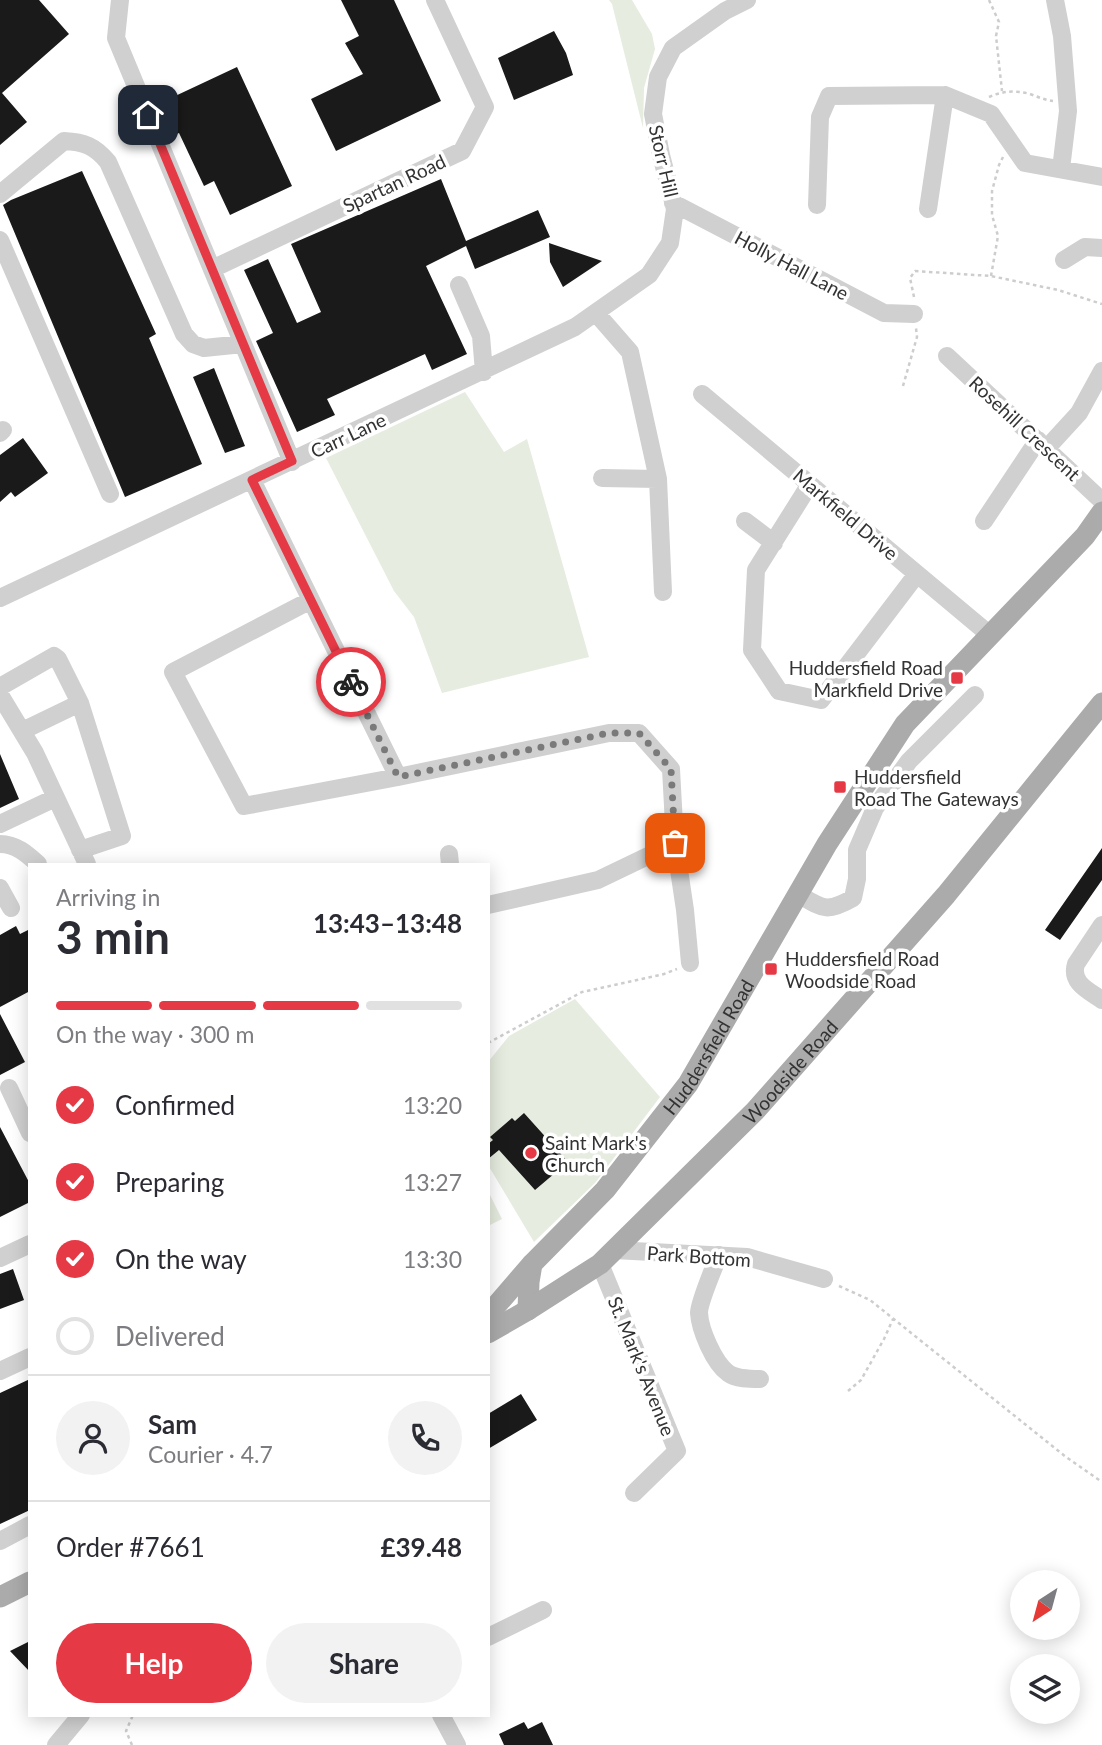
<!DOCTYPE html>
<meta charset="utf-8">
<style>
:root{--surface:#fff;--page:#f2f2f3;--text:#2b2b33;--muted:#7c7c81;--line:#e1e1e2;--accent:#e63946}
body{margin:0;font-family:Lato,sans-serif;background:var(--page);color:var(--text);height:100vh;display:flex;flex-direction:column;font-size:26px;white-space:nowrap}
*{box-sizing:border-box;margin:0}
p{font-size:23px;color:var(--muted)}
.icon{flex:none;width:38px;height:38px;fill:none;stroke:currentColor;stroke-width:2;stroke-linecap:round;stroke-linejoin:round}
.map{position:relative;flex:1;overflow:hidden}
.side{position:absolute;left:28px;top:863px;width:462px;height:854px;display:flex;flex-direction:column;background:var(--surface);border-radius:0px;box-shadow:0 4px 18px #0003}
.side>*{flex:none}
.needle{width:46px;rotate:216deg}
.buttons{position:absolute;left:1010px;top:1570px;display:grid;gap:14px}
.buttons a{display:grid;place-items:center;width:70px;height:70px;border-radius:50%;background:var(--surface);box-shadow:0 4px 18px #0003;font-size:35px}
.pin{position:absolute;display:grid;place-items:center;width:60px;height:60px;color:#fff;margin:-30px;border-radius:14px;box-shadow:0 4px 10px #0006}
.courier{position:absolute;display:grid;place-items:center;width:70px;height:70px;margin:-35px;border:5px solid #e63946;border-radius:50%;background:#fff;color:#222;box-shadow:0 2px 9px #0007}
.summary em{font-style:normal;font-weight:700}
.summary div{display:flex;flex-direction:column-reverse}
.summary{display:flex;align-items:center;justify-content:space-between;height:119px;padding:0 28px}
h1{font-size:46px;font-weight:700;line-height:52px}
.bar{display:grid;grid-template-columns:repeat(4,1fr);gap:10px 7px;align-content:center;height:84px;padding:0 28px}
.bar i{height:9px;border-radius:5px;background:var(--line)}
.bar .selected{background:var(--accent)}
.bar p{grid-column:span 4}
.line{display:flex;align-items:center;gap:18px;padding:0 28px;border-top:2px solid var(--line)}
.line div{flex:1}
.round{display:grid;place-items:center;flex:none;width:74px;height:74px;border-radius:37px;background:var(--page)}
ol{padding:0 28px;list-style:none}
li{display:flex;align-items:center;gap:21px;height:77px}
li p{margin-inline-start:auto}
li .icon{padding:7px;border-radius:50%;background:var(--accent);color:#fff;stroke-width:4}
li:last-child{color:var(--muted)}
li i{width:38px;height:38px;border:4px solid var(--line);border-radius:50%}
.action{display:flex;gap:14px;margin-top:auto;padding:14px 28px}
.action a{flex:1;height:80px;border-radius:42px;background:var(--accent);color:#fff;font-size:28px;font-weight:700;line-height:80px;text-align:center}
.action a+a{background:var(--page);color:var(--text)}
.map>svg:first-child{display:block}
.green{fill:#e6ecdf}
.building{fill:#1a1a1a}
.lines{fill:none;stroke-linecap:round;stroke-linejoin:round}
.path{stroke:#cdcdcd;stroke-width:2.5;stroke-dasharray:3.5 3.5;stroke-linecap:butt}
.minor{stroke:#d0d0d0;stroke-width:18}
.major{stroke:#ababab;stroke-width:21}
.done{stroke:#7a7a7a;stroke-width:7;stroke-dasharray:0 12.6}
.route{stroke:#e63946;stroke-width:9}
.poi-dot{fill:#e63946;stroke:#fff;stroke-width:2.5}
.labels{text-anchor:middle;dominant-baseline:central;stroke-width:7;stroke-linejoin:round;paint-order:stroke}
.street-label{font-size:19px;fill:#333;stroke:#fff}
.poi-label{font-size:19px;fill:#333;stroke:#fff;text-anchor:start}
</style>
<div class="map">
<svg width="1102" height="1745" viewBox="0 0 1102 1745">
<rect width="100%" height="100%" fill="#fff"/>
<path class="green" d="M609,0H632L652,34L655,49L644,88L643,128L612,4Z
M465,392L504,452L527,439L589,657L442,693L414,617L394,591L326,458Z
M575,999L660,1097L595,1183L534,1242L488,1165V1062L509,1036Z
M488,1191L502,1219L488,1226Z"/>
<path class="building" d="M0,0H39L69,34L2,93L27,122L0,145Z
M341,0H394L441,101L336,151L311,99L363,74L345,43L359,36Z
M554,31L566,53L573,75L514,100L498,58Z
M237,67L292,186L230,215L214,181L204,186L179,133L169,137L156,105Z
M82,171L156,334L149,338L202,464L125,497L3,205L11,200Z
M441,179L466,241L538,210L550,237L475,269L466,246L426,266L467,354L432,370L425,354L327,399L335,415L297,432L256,341L273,333L244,270L268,259L297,323L321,312L291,244Z
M549,243L602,261L563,287L550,262Z
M214,368L245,446L225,453L193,377Z
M23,438L48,473L15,497L11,492L0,502V455Z
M0,754L19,799L0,808Z
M1102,848V880L1060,940L1045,930Z
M16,926L20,934L30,929V991L0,1007V935Z
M0,1014L25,1062L0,1075Z
M524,1113L568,1162L535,1190L499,1150L488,1159V1144L493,1140L490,1137L512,1118L515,1121Z
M0,1127L30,1184V1202L0,1217Z
M13,1269L24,1300L0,1309V1274Z
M30,1379V1510L0,1524V1393Z
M521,1394L537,1420L488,1449V1414Z
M30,1641V1672L10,1651Z
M524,1722L528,1729L542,1722L553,1745H504L499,1734Z"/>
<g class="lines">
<path class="path" d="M989,0L999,22L996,36L1002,91
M989,97C1002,91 1016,90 1030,94C1038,97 1045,100 1053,101
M991,276L998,236L992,215V191L999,165L1003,157
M914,297L910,278L915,271L991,276L1058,290L1102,304
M903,386L917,337L916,328
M488,1043L582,992L664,974L677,969
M839,1286L870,1300L1066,1457L1102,1482
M848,1391L861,1380L884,1339L893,1319
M132,1745L126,1731L133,1715"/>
<path class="minor" d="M120,0L116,38L292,462
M1055,0L1062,36L1068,111L1061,169
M0,194L64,141C84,142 95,146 108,162L184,334L193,344L204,348L243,344
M673,203L884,313L914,314
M817,205L820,117L829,96L945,95L991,114L1025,163L1102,177
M928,209L945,95
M0,240L110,494
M1064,260L1085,247L1102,248
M212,269L462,151L485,107L435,0
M459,285L481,336L484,372
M596,313L630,352L658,479L663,592
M947,356L1102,501
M702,394L990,635
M0,433L3,430
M1046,449L1079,413L1102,371
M602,478L658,479
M252,480L398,777L609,733H639L671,769L675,843L598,880L488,905
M810,484L756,570L752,650L779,691L821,700L917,574
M745,521L774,543
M984,521L1038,440
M0,598L575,327L649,275L670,243L675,209L661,155L653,114L658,77L673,48L725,11L747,0
M311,600L173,672L244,806L398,777
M0,687L54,656L58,659L80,703
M0,695L35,753L87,864
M22,731L80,703L122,836L80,850
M0,824L55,798
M675,843L685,910L690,963
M0,844C16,844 27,854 38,864
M449,854L450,864
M0,888L11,908
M798,894C823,909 827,913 853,898L857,879V850L875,808L909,761L975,695
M1102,925L1076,964C1070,983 1089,991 1102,1000
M9,1088L30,1133
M614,1250L747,1257L824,1279
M719,1255C714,1267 699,1303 699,1313C700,1330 714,1363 728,1373C736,1379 750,1379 760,1379
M0,1258L30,1244
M600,1264L677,1451L634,1493
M0,1371L30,1357
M0,1541L30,1525
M488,1637L543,1610
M441,1715L457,1745
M56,1745L81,1715"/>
<g class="major">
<path id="s1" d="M528,1310L529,1282L532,1264L605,1190L688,1084L827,844L905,724L1085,536L1102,512"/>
<path d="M488,1315L532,1264"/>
<path id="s2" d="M488,1333L528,1310L600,1264L755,1111L946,895L1102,703"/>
<path d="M0,1597L30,1582"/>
</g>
</g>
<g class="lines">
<path class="done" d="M351,682L398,777L609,733H639L671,769L675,843"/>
<path class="route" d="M148,115L292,461L252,480L351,682"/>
</g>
<g class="poi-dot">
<rect x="950" y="671" width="14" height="14" rx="3.5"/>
<rect x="833" y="780" width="14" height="14" rx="3.5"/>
<rect x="764" y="962" width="14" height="14" rx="3.5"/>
<circle cx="531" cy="1153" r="7"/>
</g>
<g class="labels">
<g class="street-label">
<text transform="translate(664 161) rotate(77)">Storr Hill</text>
<text transform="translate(394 183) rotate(-25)">Spartan Road</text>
<text transform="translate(792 265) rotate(28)">Holly Hall Lane</text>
<text transform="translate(1025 428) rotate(43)">Rosehill Crescent</text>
<text transform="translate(348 435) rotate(-25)">Carr Lane</text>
<text transform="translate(846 514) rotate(40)">Markfield Drive</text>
<text stroke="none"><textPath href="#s1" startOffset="327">Huddersfield Road</textPath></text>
<text stroke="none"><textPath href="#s2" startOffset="402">Woodside Road</textPath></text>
<text transform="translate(699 1256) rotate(4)">Park Bottom</text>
<text transform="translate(642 1366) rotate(68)">St. Mark's Avenue</text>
</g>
<g class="poi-label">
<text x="943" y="667" text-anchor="end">Huddersfield Road<tspan x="943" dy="22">Markfield Drive</tspan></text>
<text x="854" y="776">Huddersfield<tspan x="854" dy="22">Road The Gateways</tspan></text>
<text x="785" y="958">Huddersfield Road<tspan x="785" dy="22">Woodside Road</tspan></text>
<text x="545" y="1142">Saint Mark's<tspan x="545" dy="22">Church</tspan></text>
</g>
</g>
</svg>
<div class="buttons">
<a><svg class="needle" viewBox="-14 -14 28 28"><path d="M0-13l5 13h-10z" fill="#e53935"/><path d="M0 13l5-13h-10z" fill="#7c7c81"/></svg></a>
<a><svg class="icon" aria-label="layers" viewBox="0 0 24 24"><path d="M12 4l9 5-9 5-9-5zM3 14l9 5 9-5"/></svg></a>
</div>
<div class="pin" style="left:675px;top:843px;background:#ea580c"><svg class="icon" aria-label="bag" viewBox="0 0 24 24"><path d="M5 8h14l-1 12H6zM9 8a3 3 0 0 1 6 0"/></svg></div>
<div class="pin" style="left:148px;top:115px;background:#1f2937"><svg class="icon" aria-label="home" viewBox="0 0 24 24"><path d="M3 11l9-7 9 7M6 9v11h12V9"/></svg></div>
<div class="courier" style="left:351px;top:682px"><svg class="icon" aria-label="bike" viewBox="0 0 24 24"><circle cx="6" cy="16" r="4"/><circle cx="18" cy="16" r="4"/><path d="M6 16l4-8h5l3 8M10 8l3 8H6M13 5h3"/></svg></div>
<section class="side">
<div class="summary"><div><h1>3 min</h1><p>Arriving in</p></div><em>13:43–13:48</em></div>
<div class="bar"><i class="selected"></i><i class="selected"></i><i class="selected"></i><i></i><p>On the way · 300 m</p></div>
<ol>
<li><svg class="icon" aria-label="check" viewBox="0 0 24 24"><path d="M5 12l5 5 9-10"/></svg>Confirmed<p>13:20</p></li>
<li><svg class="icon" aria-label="check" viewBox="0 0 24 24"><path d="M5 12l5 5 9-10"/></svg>Preparing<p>13:27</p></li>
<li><svg class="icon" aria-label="check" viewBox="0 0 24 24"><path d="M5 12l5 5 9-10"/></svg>On the way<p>13:30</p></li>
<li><i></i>Delivered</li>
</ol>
<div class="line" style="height:126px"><a class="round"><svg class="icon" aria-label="person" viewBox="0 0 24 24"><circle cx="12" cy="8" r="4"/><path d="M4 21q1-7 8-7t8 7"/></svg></a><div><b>Sam</b><p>Courier · 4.7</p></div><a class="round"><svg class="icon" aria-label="phone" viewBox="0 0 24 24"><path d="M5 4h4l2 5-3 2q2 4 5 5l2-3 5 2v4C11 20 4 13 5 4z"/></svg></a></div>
<div class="line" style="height:91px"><div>Order #7661</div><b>£39.48</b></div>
<div class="action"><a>Help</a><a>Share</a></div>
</section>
</div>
